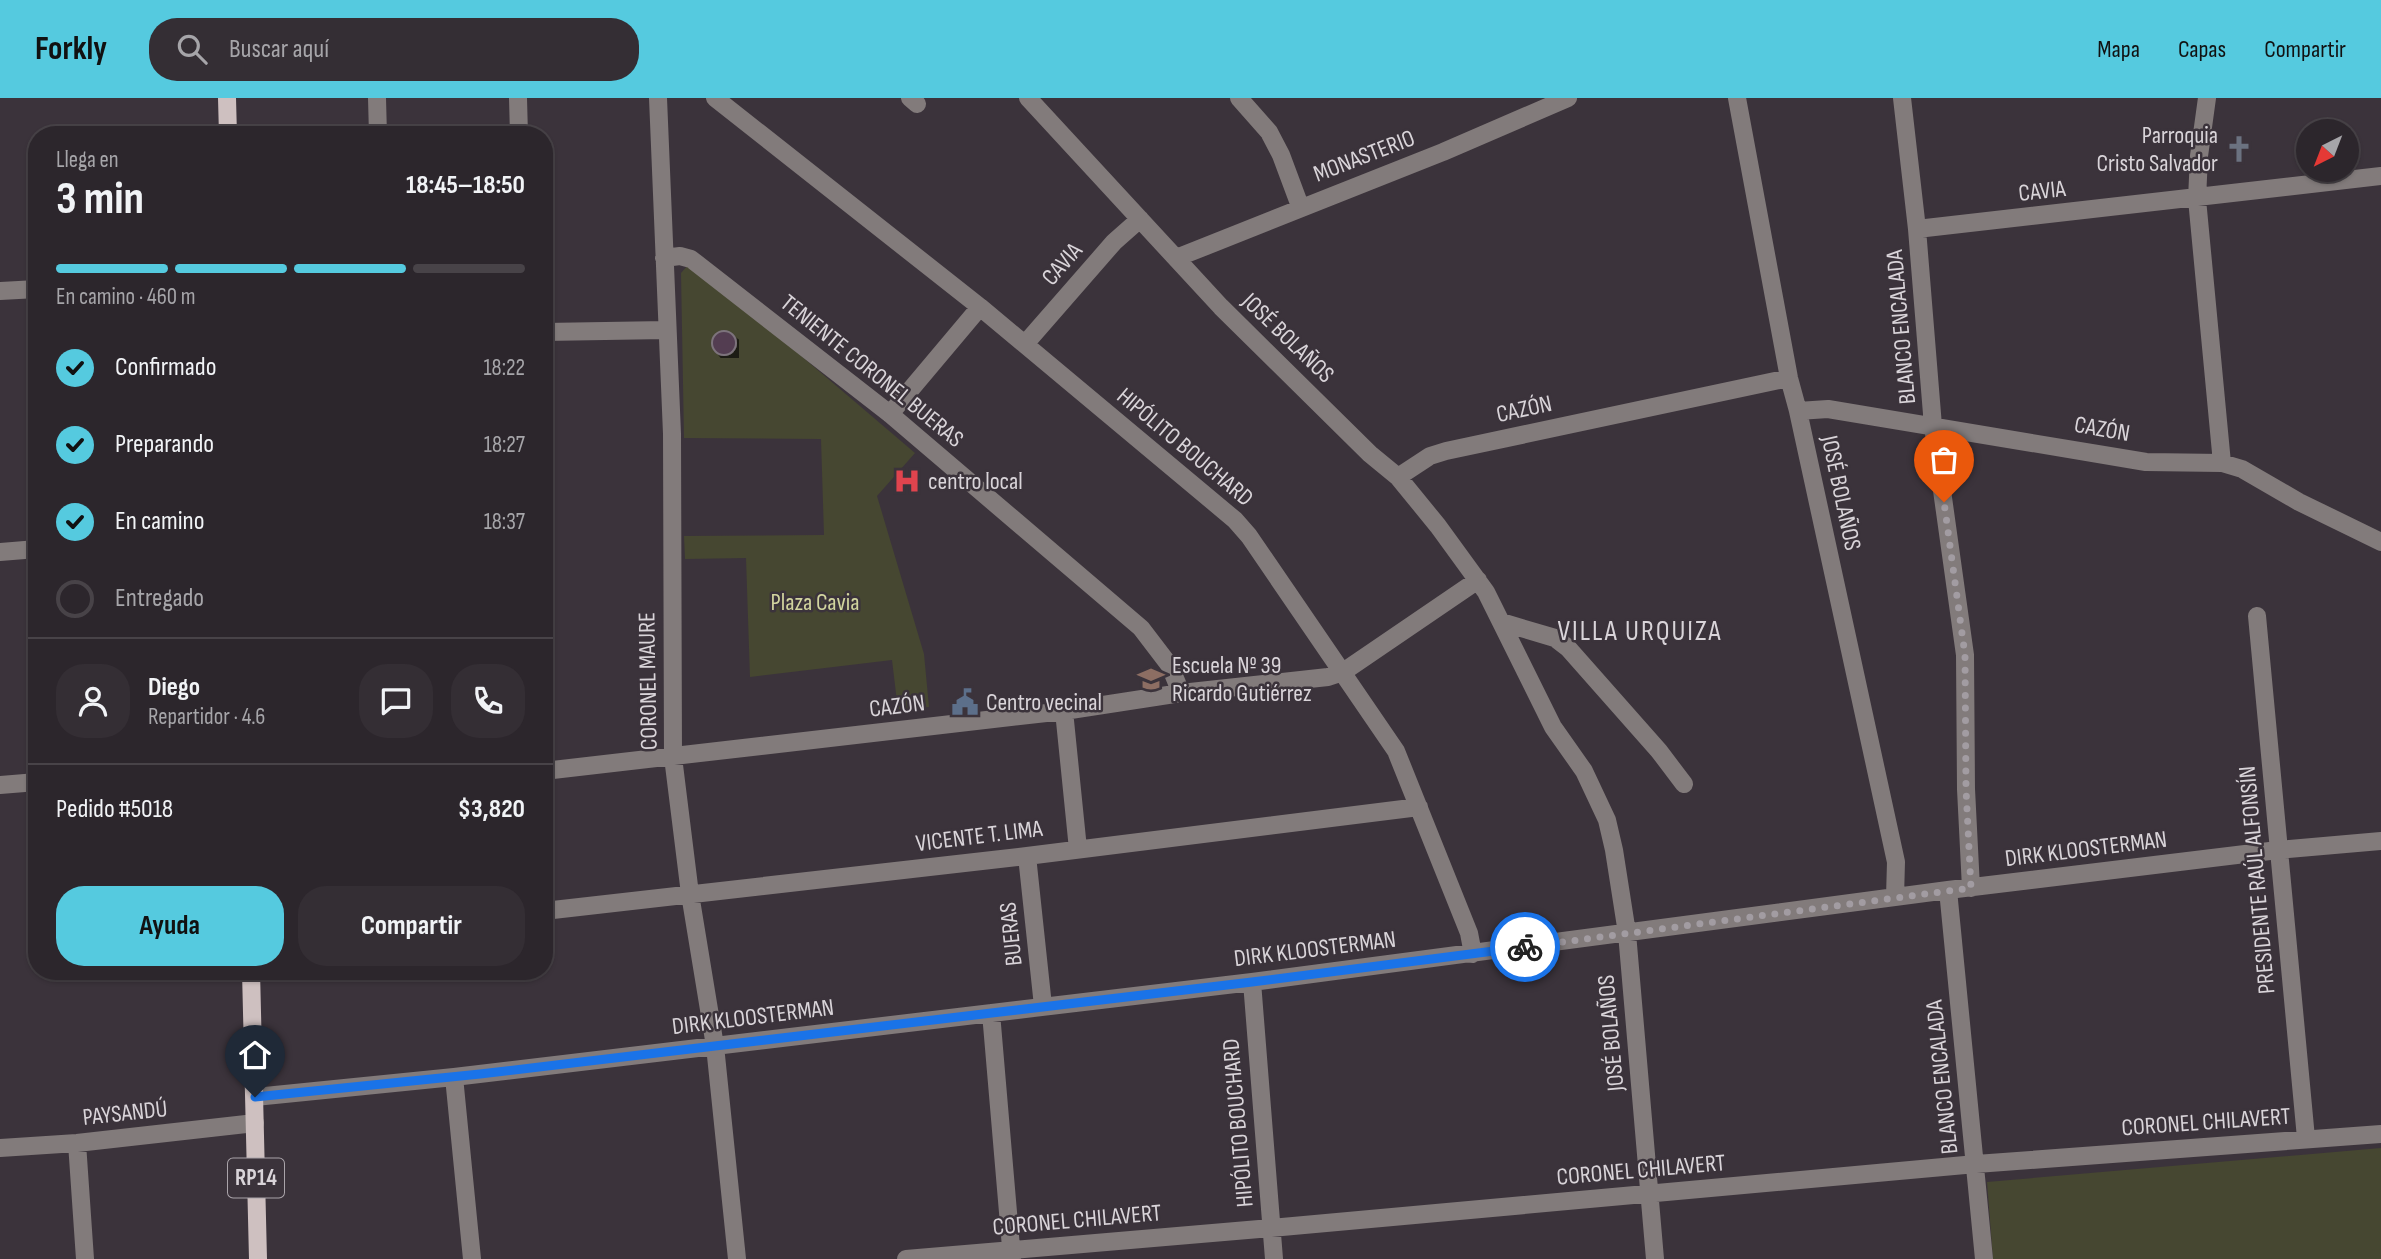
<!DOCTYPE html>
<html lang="es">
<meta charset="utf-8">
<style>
:root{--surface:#2c262c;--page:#342e34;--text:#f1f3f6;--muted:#a6a5a9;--line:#484348;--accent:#55cadf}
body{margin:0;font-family:"Sofia Sans Condensed",sans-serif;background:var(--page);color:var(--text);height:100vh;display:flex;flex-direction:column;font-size:26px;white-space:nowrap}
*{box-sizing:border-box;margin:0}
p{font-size:23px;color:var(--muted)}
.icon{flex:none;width:38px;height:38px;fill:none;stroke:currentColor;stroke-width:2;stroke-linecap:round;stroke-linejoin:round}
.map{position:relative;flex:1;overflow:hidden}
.drawer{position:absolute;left:28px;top:28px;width:525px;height:854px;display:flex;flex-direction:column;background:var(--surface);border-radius:28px;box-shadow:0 2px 5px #0004,0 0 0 2px var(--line)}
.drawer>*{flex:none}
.needle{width:46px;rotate:222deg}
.tools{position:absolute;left:2296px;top:21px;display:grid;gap:14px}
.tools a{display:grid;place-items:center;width:63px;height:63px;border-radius:50%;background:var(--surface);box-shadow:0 2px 5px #0004,0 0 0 2px var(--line);font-size:35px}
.pin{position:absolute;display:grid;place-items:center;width:60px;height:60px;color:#fff;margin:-72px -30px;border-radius:50% 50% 50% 0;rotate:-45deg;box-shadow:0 0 7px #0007}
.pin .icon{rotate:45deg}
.courier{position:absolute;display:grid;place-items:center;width:70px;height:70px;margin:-35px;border:5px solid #1a73e8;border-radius:50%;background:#fff;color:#222;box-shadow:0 2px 9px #0007}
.head em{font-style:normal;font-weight:700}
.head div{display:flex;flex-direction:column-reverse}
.head{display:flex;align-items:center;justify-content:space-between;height:119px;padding:0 28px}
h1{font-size:46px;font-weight:700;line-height:52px}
.bar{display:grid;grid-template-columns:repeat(4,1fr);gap:10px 7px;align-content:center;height:84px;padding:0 28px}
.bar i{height:9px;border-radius:5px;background:var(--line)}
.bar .active{background:var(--accent)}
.bar p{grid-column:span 4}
.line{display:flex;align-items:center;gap:18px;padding:0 28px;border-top:2px solid var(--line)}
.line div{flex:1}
.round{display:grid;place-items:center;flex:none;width:74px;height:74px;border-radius:28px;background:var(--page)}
ol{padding:0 28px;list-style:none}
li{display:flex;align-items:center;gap:21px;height:77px}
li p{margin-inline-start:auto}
li .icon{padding:7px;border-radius:50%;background:var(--accent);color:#111;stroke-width:4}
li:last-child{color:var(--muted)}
li i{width:38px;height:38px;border:4px solid var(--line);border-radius:50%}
.button{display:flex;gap:14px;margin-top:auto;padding:14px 28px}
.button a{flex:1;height:80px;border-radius:28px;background:var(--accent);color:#111;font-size:28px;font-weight:700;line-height:80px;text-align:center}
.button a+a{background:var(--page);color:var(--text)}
header{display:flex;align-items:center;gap:42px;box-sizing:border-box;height:98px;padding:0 35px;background:var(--accent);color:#111}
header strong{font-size:33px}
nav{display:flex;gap:38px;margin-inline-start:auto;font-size:24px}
.search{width:490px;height:63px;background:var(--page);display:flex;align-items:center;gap:18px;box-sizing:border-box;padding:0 24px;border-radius:28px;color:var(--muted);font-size:26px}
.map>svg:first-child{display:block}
.green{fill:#464731}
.building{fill:#523e51;stroke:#7d737c;stroke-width:2;filter:url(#shadow)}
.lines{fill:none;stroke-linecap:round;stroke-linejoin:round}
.minor{stroke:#827b7b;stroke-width:18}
.major{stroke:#cec0c0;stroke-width:18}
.done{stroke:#a29ca2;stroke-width:7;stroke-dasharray:0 12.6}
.route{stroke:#1a73e8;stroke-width:9}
.labels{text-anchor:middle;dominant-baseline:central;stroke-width:5;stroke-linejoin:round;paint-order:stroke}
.shield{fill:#3b333b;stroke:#aaa4aa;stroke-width:2}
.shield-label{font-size:23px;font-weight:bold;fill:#d9d4d9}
.poi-label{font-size:24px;fill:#d9d4d9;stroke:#3b333b;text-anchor:start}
.street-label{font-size:24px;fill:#d9d4d9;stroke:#3b333b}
.park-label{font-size:24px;fill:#d2d59f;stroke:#3b333b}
.quarter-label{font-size:28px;letter-spacing:2px;fill:#d9d4d9;stroke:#3b333b}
</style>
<header>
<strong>Forkly</strong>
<div class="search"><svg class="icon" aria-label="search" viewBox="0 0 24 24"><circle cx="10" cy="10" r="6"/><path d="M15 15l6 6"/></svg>Buscar aquí</div>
<nav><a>Mapa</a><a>Capas</a><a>Compartir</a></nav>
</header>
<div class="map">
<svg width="2381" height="1161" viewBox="0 0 2381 1161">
<defs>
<filter id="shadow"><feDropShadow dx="6" dy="6" stdDeviation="0" flood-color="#0009"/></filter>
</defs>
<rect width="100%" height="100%" fill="#3b333b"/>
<path class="green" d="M688,167L698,170L915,355L877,398L924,556L929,609L898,612L892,562L750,579L746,460L685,461L684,438L824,437L821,341L684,340L681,175Z
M2381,1050V1161H1993L1987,1084Z"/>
<path class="building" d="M712 245a12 12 0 1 1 24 0a12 12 0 1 1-24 0Z"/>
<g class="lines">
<path class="minor" d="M377,0L378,37
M518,0L519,37
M658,0L672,336L673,659L690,796L715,948L737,1161
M715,0L980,209L1235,422L1249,438L1396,653L1469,835L1473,856
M910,0L917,6
M1028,0L1221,209L1370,356L1398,379L1438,428L1486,494L1553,629L1584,673L1607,722L1614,752L1627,835L1655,1161
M1239,0L1269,34L1281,57L1300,108
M1737,0L1789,280L1798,313L1896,764L1895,799
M1902,0L1917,131L1933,328L1965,557L1966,691L1971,790
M2207,0L2199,58L2197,101L2222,365
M1917,131L2381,78
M664,160L680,158L691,161L890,316L1141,530L1170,568L1181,595
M1176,160L1443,54L1568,0
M0,193L37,191
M544,234L666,232
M1025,246L1114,144L1140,121
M1798,313L1828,311L2146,364L2222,365L2242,371L2299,404L2381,444
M890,316L980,209
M1398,379L1430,358L1446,353L1789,280
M0,454L37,451
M2257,518L2306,1040
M1501,524L1555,540L1568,550L1659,653L1684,686
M1064,613L1078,751
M544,673L1064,613L1181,595L1328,579L1343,574L1478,482
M0,687L37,684
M1027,758L1043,908
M1948,792L1984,1161
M544,813L1027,758L1419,709
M1252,884L1274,1161
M991,915L1012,1161
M454,979L472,1161
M255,999L454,979L1252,884L1948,792L2278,752L2381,743
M77,1045L85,1161
M0,1050L77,1045L255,1025
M906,1161L1271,1130L1976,1066L2381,1036"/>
<path class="major" d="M227,0L228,37
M251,873L258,1161"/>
</g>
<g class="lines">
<path class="done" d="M1525,849L1971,790L1966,691L1965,557L1944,404"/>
<path class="route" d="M255,999L480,976L1252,884L1525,849"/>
</g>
<defs>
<symbol id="church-bare" viewBox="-9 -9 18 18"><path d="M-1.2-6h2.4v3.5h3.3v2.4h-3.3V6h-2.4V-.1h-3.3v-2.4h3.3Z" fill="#6b7280" stroke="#3b333b" stroke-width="2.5" paint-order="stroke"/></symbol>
<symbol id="hospital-bare" viewBox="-9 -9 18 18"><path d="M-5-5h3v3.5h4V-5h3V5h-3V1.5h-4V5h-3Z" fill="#e0444e" stroke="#3b333b" stroke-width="2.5" paint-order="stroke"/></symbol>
<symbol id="school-bare" viewBox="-9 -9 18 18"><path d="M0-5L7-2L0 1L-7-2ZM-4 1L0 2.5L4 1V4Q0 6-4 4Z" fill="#8d6e63" stroke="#3b333b" stroke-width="2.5" paint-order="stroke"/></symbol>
<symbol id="civic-bare" viewBox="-9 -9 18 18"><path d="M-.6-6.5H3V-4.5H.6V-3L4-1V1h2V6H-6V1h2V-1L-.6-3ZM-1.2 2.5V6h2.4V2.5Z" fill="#5c6f8a" stroke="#3b333b" stroke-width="2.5" paint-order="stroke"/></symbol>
</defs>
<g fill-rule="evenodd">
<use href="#church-bare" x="2220" y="32" width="38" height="38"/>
<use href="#hospital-bare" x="888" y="364" width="38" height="38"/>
<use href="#school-bare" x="1132" y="562" width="38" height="38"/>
<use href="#civic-bare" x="946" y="585" width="38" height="38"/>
</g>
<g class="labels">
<rect class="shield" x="228" y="1060.5" width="56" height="39" rx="5"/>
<g class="shield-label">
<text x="256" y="1080">RP14</text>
</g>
<g class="poi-label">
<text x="2218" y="37" text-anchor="end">Parroquia<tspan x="2218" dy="28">Cristo Salvador</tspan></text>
<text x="928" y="383">centro local</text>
<text x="1172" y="567">Escuela Nº 39<tspan x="1172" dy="28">Ricardo Gutiérrez</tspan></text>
<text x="986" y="604">Centro vecinal</text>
</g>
<g class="street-label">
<text transform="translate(1364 58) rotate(-21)">MONASTERIO</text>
<text transform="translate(2042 93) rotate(-6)">CAVIA</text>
<text transform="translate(1062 166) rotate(-49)">CAVIA</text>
<text transform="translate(1901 229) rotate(-95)">BLANCO ENCALADA</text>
<text transform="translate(1288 240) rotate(44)">JOSÉ BOLAÑOS</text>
<text transform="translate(872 273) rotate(39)">TENIENTE CORONEL BUERAS</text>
<text transform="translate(1524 311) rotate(-12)">CAZÓN</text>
<text transform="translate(2102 331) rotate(10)">CAZÓN</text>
<text transform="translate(1185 349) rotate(40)">HIPÓLITO BOUCHARD</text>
<text transform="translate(1841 395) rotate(78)">JOSÉ BOLAÑOS</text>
<text transform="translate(648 583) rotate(-91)">CORONEL MAURE</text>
<text transform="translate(897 608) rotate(-7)">CAZÓN</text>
<text transform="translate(979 738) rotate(-7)">VICENTE T. LIMA</text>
<text transform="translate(2086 751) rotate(-7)">DIRK KLOOSTERMAN</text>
<text transform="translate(2257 782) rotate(-95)">PRESIDENTE RAÚL ALFONSÍN</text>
<text transform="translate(1011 836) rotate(-96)">BUERAS</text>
<text transform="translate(1315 851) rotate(-7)">DIRK KLOOSTERMAN</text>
<text transform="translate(753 919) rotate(-7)">DIRK KLOOSTERMAN</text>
<text transform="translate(1611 935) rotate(-95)">JOSÉ BOLAÑOS</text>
<text transform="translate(1942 979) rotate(-96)">BLANCO ENCALADA</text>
<text transform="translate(125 1015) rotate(-6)">PAYSANDÚ</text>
<text transform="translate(2206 1024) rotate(-4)">CORONEL CHILAVERT</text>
<text transform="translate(1238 1025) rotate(-95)">HIPÓLITO BOUCHARD</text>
<text transform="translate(1641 1072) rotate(-5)">CORONEL CHILAVERT</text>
<text transform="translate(1077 1122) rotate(-5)">CORONEL CHILAVERT</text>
</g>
<g class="park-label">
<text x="815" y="504">Plaza Cavia</text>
</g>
<g class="quarter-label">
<text x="1640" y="533">VILLA URQUIZA</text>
</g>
</g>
</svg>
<div class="tools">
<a><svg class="needle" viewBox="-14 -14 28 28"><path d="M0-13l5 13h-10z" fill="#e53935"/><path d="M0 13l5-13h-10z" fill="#a6a5a9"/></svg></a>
</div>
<div class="pin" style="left:1944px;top:404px;background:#ea580c"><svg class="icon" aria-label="bag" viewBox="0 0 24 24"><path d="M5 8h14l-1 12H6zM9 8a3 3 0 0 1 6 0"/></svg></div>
<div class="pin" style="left:255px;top:999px;background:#1f2937"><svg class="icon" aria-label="home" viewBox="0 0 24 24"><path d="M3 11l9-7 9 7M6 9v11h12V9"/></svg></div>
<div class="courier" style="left:1525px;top:849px"><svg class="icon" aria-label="bike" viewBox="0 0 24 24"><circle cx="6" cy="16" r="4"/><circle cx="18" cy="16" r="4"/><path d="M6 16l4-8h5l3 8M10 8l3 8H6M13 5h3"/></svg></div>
<section class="drawer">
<div class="head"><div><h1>3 min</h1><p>Llega en</p></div><em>18:45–18:50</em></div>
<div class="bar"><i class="active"></i><i class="active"></i><i class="active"></i><i></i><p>En camino · 460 m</p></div>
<ol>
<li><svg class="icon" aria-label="check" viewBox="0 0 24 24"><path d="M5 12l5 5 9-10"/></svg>Confirmado<p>18:22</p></li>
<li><svg class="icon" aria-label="check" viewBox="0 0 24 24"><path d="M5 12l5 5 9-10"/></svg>Preparando<p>18:27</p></li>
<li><svg class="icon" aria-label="check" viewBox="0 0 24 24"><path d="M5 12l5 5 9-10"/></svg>En camino<p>18:37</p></li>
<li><i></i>Entregado</li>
</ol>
<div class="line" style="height:126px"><a class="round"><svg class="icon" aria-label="person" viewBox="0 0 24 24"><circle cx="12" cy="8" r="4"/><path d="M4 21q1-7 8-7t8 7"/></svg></a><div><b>Diego</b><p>Repartidor · 4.6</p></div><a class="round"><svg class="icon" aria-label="chat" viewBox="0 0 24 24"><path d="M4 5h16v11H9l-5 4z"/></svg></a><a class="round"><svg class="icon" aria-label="phone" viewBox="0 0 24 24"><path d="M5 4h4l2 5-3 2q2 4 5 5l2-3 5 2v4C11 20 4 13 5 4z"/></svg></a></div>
<div class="line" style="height:91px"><div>Pedido #5018</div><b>$3,820</b></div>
<div class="button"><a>Ayuda</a><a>Compartir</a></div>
</section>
</div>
